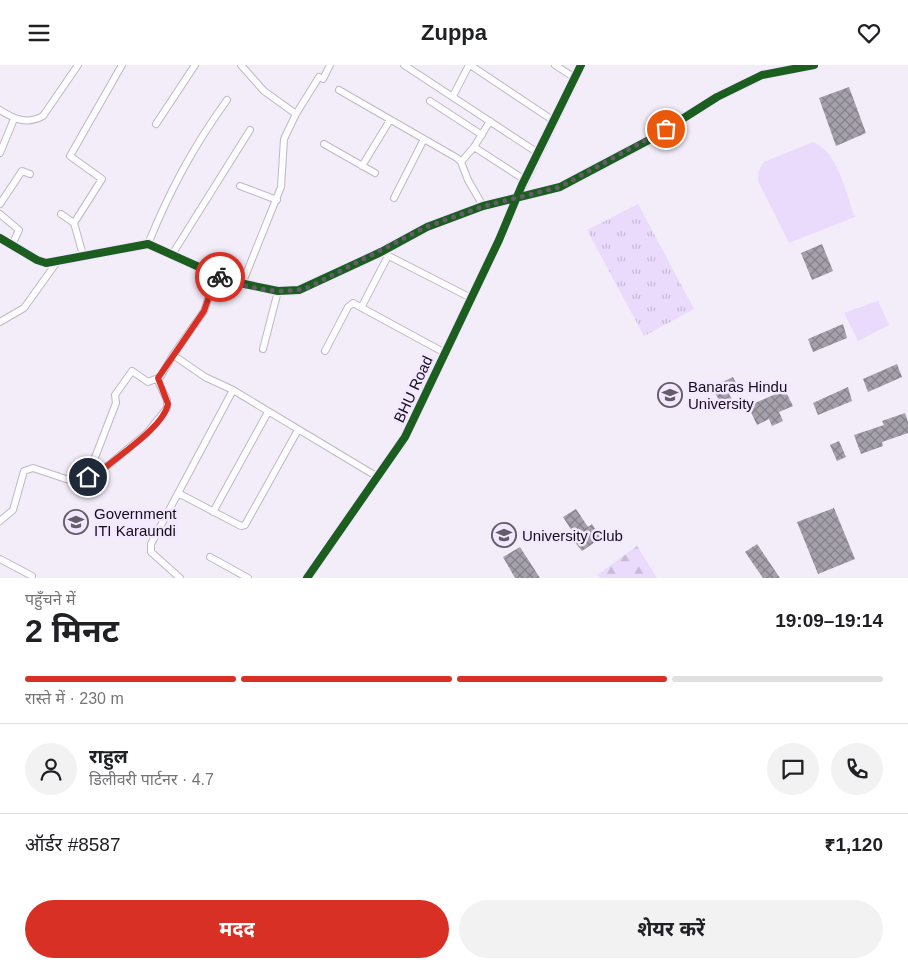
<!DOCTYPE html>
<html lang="hi">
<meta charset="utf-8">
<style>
:root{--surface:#fff;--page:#f2f2f2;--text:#202124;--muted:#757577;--line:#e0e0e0;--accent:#d93025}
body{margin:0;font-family:Helvetica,"Noto Sans Devanagari",sans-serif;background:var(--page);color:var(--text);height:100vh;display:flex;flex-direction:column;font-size:19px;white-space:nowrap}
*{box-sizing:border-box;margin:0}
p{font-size:16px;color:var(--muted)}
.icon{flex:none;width:28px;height:28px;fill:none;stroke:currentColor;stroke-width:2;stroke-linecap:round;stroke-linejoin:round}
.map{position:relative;height:513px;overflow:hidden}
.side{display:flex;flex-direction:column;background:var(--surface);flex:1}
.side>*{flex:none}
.pin{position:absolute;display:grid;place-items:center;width:42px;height:42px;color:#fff;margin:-21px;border:2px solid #fff;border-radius:50%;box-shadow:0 1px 5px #0007}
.courier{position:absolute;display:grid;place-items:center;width:50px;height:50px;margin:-25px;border:4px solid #d93025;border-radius:50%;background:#fff;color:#222;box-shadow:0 1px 6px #0007}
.summary em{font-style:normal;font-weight:700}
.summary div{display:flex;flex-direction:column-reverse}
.summary{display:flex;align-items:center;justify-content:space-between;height:85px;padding:0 25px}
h1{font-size:32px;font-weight:700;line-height:38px}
.bar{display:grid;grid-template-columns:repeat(4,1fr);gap:8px 5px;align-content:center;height:60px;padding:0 25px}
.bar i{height:6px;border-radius:4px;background:var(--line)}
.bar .current{background:var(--accent)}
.bar p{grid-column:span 4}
.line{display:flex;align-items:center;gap:12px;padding:0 25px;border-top:1px solid var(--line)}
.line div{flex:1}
.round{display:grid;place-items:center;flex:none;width:52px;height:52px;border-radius:26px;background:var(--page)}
.button{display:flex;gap:10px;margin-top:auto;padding:10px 25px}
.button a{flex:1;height:58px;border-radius:30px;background:var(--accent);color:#fff;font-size:20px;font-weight:700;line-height:58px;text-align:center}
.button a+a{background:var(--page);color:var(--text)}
header{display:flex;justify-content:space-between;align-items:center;height:65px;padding:0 25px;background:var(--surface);font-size:22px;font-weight:700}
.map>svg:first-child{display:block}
.grass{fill:url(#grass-tufts)}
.forest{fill:url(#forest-firs)}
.park{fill:#eadafb}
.building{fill:url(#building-cross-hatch)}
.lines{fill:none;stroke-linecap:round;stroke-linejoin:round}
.street-casing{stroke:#beb8c4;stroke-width:8}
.secondary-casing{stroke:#beb8c4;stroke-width:10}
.street{stroke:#fdfcfe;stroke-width:6}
.secondary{stroke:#fdfcfe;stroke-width:9}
.cycleway-casing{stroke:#f3e8ff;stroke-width:11}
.cycleway{stroke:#1b5e20;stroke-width:8}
.done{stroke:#625d68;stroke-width:5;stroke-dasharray:0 9}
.route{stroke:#d93025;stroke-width:6}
.labels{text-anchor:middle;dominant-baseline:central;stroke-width:5;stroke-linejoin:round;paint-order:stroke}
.poi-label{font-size:15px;fill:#140f19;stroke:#f3e8ff;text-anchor:start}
.street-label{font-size:15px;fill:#140f19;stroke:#f3e8ff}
</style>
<header><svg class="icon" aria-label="menu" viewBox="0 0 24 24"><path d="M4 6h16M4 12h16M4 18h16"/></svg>Zuppa<svg class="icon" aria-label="heart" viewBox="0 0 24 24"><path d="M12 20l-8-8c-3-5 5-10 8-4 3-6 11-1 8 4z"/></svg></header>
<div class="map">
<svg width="908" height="513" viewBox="0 0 908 513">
<defs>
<pattern id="grass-tufts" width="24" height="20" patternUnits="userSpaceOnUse" patternTransform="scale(1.25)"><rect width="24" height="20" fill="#eadafb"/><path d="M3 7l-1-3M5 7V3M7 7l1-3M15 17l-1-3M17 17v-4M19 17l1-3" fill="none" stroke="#c8bad7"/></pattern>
<pattern id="forest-firs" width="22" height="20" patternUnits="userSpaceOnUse" patternTransform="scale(1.25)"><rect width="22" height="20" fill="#eadafb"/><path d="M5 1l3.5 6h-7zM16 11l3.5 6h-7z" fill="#c8bad7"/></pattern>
<pattern id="building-cross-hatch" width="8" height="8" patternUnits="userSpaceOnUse" patternTransform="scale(1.25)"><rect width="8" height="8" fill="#a5a0ab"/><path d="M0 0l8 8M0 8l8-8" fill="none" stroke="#85818a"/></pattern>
</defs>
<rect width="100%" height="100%" fill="#f3edfa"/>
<path class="grass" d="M638,139L694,244L644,271L587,165Z"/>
<path class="forest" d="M637,481L657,513H601L597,510Z"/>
<path class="park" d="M813,77C839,88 845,127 855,152L789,178L758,116L759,105L764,97Z
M878,236L889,260L858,276L844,248Z"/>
<path class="building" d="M849,22L866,68L836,81L819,33Z
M822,179L833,206L812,215L801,188Z
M843,259L847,273L813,287L808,274Z
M897,299L902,312L868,327L863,314Z
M733,312L739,324L729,329L732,334L721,339L712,322Z
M848,322L852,336L818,350L813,338Z
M785,325L793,341L779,347L783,356L772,361L769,354L757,360L748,341Z
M905,348L908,357V368L882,377L883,381L861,389L854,370L884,360L882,356Z
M839,376L846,392L837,396L830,380Z
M834,443L855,494L818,509L797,457Z
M576,444L588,462L592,459L601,473L582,486L569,470L572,466L563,452Z
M757,479L780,513H763L745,487Z
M520,482L540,513H515L503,492Z"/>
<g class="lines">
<defs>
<path id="street" d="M241,0L264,26L296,49L284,74L281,122L242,219
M404,0L538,88
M470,0L554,56
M555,0L575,13
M323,14L330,0
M339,25L457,93L461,97L468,115L483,141
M453,31L469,0
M430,36L482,70
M0,45C14,54 27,60 43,51L78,0
M296,49L319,12
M156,59L195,0
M324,79L375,108
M474,82L525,115
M0,88L14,54
M461,97L474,82L490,56
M362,101L390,55
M240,121L277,135
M394,133L424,74
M0,139L22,106L30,109
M0,149L19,165L12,180
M61,149L74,158L83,190
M74,158L102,114L70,91L122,0
M148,179C170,125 193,82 227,35
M381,187L471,233
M173,188L250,65
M216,211L204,246L173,290L205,312L233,325
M362,241L388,191
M0,257L24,243L57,197
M263,284L278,226
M325,286L348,242L353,238L445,288
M89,417V408L116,338L115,330L132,306L148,317L158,313
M178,428L241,461L245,460L298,365
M213,447L268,347
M0,456L13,445L24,406L33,403L84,420L147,368L167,343V335L158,316L173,290
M210,492L248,513
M0,494L32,511
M180,513L151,487V479L233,325L376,411
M307,513L405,372L499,175L517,132"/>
<path id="secondary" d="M517,132L581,0
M0,173L37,195L46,198L148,179L230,216L278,226L299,225L381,187L427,162L483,141L560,122L649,75L717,32L762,10L814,0"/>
</defs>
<use href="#street" class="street-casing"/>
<use href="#secondary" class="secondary-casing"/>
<use href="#street" class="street"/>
<use href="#secondary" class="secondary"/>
<defs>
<path id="cycleway" d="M0,173L37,195L46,198L148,179L230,216L278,226L299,225L381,187L427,162L483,141L560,122L649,75L717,32L762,10L814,0
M307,513L405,372L499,175L522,120L581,0"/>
</defs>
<use href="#cycleway" class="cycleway-casing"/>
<use href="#cycleway" class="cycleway"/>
</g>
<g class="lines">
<path class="done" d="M220,212C247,223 281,231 309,222L426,162L484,141L560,122L666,64"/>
<path class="route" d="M88,412L89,417C107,397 163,365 168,339L158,313L204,246L216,211L220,212"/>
</g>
<defs>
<symbol id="university-ring" viewBox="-11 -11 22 22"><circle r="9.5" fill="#f3e8ff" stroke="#625d68" stroke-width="1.5"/><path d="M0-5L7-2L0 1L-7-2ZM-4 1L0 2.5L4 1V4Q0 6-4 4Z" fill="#625d68"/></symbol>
</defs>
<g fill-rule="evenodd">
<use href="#university-ring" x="656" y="316" width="28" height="28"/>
<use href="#university-ring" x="62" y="443" width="28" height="28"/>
<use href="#university-ring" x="490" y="456" width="28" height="28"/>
</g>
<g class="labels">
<g class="poi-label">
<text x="688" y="321">Banaras Hindu<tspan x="688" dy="17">University</tspan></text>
<text x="94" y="448">Government<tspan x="94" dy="17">ITI Karaundi</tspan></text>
<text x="522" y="470">University Club</text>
</g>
<g class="street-label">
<text transform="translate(413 324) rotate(-65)">BHU Road</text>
</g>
</g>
</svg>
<div class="pin" style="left:666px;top:64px;background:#ea580c"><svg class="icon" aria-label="bag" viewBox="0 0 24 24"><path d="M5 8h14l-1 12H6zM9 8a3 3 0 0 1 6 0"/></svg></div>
<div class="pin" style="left:88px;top:412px;background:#1f2937"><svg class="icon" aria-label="home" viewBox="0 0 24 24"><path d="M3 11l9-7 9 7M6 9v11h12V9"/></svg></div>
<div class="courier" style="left:220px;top:212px"><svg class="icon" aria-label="bike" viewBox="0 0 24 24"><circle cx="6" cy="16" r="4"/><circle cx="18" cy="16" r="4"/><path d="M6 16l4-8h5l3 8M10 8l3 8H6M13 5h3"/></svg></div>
</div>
<section class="side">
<div class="summary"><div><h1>2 मिनट</h1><p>पहुँचने में</p></div><em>19:09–19:14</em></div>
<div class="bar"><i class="current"></i><i class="current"></i><i class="current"></i><i></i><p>रास्ते में · 230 m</p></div>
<div class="line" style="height:90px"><a class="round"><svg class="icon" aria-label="person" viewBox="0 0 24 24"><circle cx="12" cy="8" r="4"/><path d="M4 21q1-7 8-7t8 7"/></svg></a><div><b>राहुल</b><p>डिलीवरी पार्टनर · 4.7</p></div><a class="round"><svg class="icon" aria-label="chat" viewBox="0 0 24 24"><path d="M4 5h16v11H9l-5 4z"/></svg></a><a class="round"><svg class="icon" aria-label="phone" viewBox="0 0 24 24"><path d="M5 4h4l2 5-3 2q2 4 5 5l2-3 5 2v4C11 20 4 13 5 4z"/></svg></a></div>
<div class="line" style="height:65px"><div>ऑर्डर #8587</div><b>₹1,120</b></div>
<div class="button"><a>मदद</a><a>शेयर करें</a></div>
</section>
